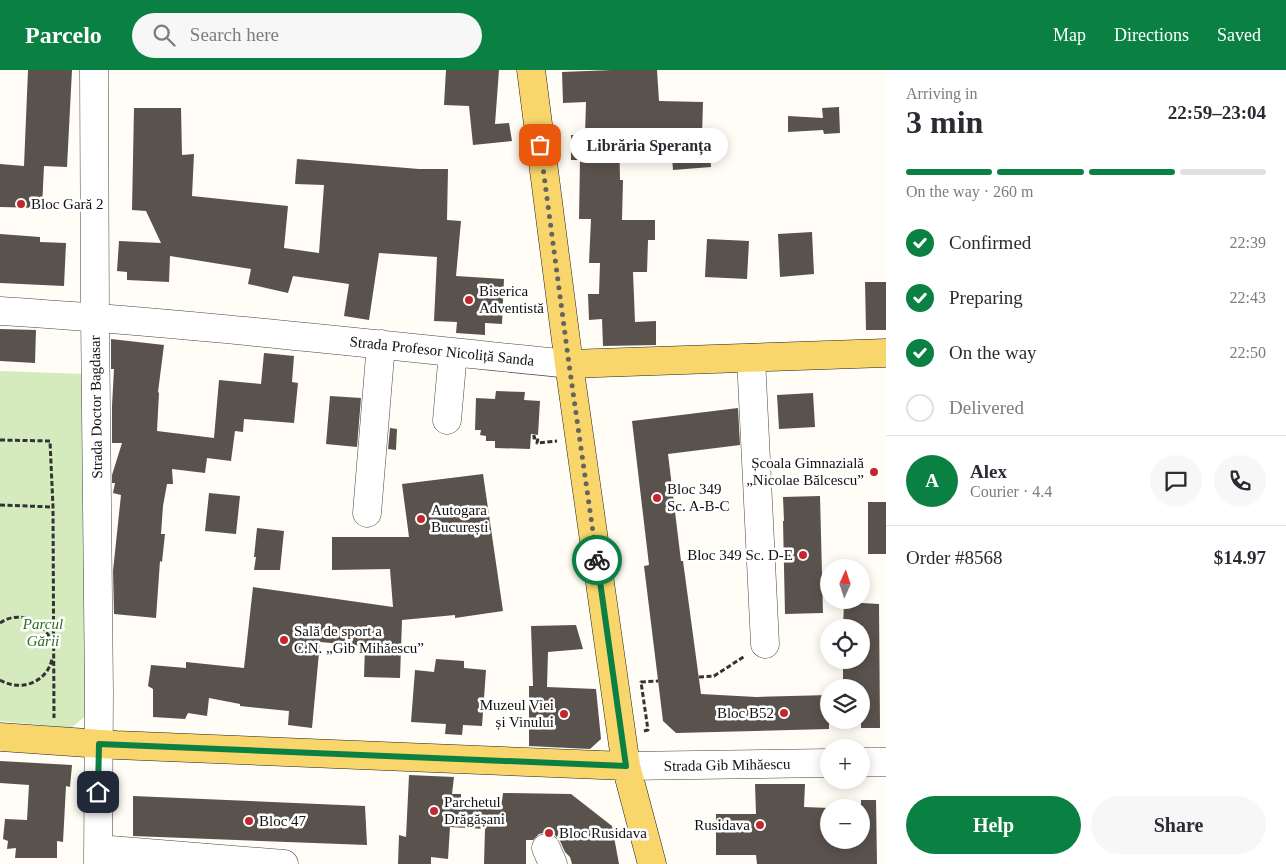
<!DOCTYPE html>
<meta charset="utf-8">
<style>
:root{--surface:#fff;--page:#f7f7f7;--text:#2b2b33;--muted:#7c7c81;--line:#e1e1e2;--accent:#0b8043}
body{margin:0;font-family:Georgia,serif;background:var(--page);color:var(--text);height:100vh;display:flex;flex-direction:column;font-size:19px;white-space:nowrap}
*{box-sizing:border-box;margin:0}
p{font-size:16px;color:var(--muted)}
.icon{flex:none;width:28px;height:28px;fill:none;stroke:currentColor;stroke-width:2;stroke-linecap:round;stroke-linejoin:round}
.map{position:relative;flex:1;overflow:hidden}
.details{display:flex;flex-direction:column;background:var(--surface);width:400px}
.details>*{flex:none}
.needle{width:32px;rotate:3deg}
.tools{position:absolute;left:820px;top:489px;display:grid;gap:10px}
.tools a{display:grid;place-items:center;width:50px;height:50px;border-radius:50%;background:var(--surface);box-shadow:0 2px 12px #0003;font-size:25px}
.pin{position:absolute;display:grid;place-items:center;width:42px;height:42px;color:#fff;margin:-21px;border-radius:10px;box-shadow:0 2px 8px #0006}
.courier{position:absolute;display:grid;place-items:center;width:50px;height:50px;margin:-25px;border:4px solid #0b8043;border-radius:50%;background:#fff;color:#222;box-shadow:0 1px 6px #0007}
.bubble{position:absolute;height:35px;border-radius:18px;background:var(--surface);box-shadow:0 2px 12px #0003;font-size:16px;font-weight:700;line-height:35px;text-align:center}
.overview em{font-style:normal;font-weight:700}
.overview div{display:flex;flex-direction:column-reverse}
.overview{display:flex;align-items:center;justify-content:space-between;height:85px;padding:0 20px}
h1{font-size:32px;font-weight:700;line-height:38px}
.bar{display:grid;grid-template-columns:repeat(4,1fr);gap:8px 5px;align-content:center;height:60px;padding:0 20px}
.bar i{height:6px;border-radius:4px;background:var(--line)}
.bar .active{background:var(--accent)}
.bar p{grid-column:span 4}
.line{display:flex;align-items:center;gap:12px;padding:0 20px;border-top:1px solid var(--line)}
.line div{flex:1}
.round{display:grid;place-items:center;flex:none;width:52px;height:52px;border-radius:26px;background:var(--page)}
ol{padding:0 20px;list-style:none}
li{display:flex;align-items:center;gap:15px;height:55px}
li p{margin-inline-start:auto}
li .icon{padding:5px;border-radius:50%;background:var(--accent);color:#fff;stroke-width:4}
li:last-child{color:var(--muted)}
li i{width:28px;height:28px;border:2px solid var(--line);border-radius:50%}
.button{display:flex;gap:10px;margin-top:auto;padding:10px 20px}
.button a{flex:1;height:58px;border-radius:30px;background:var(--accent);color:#fff;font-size:20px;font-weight:700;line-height:58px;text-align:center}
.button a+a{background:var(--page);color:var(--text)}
header{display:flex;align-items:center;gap:30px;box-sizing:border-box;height:70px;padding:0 25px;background:var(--accent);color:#fff}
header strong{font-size:24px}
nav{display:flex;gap:28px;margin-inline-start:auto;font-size:18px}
.search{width:350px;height:45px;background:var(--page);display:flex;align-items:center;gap:12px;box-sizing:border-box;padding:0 18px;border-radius:28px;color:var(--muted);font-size:19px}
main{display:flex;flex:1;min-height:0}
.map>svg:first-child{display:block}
.green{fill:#d5ebbd}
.building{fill:#5a524d}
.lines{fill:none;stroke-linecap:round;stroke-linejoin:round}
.minor-casing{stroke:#444;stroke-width:29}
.major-casing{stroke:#222;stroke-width:29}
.path{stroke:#333;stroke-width:3;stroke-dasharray:5 2.5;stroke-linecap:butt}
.minor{stroke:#fff;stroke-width:28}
.major{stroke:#f9d66b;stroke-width:28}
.done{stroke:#646461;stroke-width:5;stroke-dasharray:0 9}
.route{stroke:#0b8043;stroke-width:6}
.poi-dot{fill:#c4262e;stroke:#fff;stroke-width:2}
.labels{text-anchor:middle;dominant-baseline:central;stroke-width:5;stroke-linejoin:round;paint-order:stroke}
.poi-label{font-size:15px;fill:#111;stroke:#fff;text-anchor:start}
.street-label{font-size:15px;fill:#111;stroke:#fff}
.park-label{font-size:15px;font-style:italic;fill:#2f6b1f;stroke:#fff}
</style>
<header>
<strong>Parcelo</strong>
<div class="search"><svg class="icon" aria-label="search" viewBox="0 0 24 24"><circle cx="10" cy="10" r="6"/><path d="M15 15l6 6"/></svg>Search here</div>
<nav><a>Map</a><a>Directions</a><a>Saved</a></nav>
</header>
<main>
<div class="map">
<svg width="886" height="794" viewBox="0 0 886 794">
<rect width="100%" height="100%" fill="#fffdf5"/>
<path class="green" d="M0,301L85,304L88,644L71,658L0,651Z"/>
<path class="building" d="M28,0H72L67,97L44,96L42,138L0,137V94L24,96Z
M446,0H499L495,54L509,53L512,71L473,75L469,36L444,35Z
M612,0H657L659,31L703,32L702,66L709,65L711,97L673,100L670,61L619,59L620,110H623L622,150H655V170H648L647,202H633L635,252L656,251V275L603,276L602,249L589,250L588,224H599L600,193H589L591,149H579L580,90H571V65H585L586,32L563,33L562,2Z
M839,37L840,63L824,64L823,60L788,62V46L823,48L822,38Z
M134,38H181L182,85L194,84L192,126L288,136L284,178L319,183L324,115L295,114L297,89L419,99H448L447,150L461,151L456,206L504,209L502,254L485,253V265L456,263L457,252L434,251L437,187L379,183L369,250L344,246L349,214L293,206L288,223L248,214L251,199L170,186L169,212L127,210V202L117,201L119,171L161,173L146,141L132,140Z
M812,162L814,204L780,207L778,164Z
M0,164L40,167V172L66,173L64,216L0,213Z
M707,169L749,171L747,209L705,207Z
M865,212H886V260H866Z
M0,259L36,260L35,293L0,291Z
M111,269L164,275L158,322L159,323L157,361L214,368L219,310L261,314L264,283L294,286L292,312L298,313L294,353L244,349L243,362L235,361L231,391L207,388L205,403L172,399L173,414H167L163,436L161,464H165L162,492L160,491L156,548L114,544L113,501L121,425L113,423L115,413H112V405L122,373H112V336L114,299H111Z
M496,321L525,322L524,330L540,331L538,365L531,364L530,379L495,378V371H486V366L480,365L481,360H475L476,328L495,329Z
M813,323L815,357L779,359L777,325Z
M330,326L361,328L357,377L326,374Z
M738,338L740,375L668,384L681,491H683L701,624L756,627L829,625V659L676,663L663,651L644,496L649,495L632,351Z
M390,358L397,359L396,380L388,379Z
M483,404L503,541L455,548V545L402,550L400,608L364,607L365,576L320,572L312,658L288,655L289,641L240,636V634L209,628L207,646L188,643L185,649L153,647V619L148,616L151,595L186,598V592L244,598L253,517L393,537L390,499L332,500V467H409L402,414Z
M209,423L240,426L236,464L205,461Z
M820,426L823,543L785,544L783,451H784L783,427Z
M868,432H886V484H868Z
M257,458L284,461L280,500H254L256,487H254Z
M844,532L879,534L880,658H861V618H843V590H861V558H843Z
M576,555L583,579L548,582L547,617L596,619L601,669L590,679L529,676V616H533L531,556Z
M436,589L464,591V598L486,600L482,656L463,655L462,665L445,664L446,654L411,652L415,600L434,602Z
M0,691L72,695L70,717L66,716L63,772L57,771V788H15L16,778L7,779L8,771L3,769L5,749L27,750L29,715L0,713Z
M409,705L454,707L452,724H461V730L502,731L503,723L571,724L612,756L619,794H572L570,787L565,782L560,771L555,765L547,762L539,764L533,770H526V794H484L485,759L450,757L448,789L431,787V794H398L399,765L406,767Z
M755,714H805L804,737L829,738V770H861V730H876L877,794H757L756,785H716V744H756Z
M133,726L365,736L367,775L133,766Z"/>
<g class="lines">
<defs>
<path id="minor" d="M94,0L95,247L99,622L98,794
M0,241C190,253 379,275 569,294
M751,288L765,574
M447,350L453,282
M367,443L381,274
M861,692H886
M626,696L829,693
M546,778L553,794
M98,779L284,794"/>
<path id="major" d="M531,0L569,294L626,696L652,794
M569,294L886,283
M0,667L116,675L626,696"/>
</defs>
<use href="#minor" class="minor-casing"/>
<use href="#major" class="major-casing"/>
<path class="path" d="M534,365V368H538L537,373L557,371
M0,370L50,371L53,437L54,648
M0,435L53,437
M0,553C20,539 45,552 52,573
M699,607L714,606L745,586
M0,610C20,622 47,613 52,589
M644,661L648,660L641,612L658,611"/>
<use href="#minor" class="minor"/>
<use href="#major" class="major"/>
</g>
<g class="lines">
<path class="done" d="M540,75L569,294L597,490"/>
<path class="route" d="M98,722L99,674L626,696L597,490"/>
</g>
<g class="poi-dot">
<circle cx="21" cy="134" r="5"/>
<circle cx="469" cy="230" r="5"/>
<circle cx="874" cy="402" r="5"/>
<circle cx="657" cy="428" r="5"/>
<circle cx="421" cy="449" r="5"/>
<circle cx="803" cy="485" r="5"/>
<circle cx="284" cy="570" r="5"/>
<circle cx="784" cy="643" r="5"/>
<circle cx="564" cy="644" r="5"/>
<circle cx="434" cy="741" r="5"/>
<circle cx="249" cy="751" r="5"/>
<circle cx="760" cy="755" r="5"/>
<circle cx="549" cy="763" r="5"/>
</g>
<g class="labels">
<g class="poi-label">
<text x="31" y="134">Bloc Gară 2</text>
<text x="479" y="221">Biserica<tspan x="479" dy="17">Adventistă</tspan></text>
<text x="864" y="393" text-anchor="end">Școala Gimnazială<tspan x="864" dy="17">„Nicolae Bălcescu”</tspan></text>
<text x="667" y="419">Bloc 349<tspan x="667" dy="17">Sc. A-B-C</tspan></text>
<text x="431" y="440">Autogara<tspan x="431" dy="17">București</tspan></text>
<text x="793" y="485" text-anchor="end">Bloc 349 Sc. D-E</text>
<text x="294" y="561">Sală de sport a<tspan x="294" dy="17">C.N. „Gib Mihăescu”</tspan></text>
<text x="554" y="635" text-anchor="end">Muzeul Viei<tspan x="554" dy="17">și Vinului</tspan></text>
<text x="774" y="643" text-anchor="end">Bloc B52</text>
<text x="444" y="732">Parchetul<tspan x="444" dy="17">Drăgășani</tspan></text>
<text x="259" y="751">Bloc 47</text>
<text x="750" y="755" text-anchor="end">Rusidava</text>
<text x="559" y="763">Bloc Rusidava</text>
</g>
<g class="street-label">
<text transform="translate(442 281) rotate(6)">Strada Profesor Nicoliță Sanda</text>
<text transform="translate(96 337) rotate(-91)">Strada Doctor Bagdasar</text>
<text transform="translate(727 695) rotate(-1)">Strada Gib Mihăescu</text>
</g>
<g class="park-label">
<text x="43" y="554">Parcul<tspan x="43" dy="17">Gării</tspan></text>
</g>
</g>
</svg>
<div class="tools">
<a><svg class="needle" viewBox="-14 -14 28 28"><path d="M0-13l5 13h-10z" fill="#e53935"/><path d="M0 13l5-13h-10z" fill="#7c7c81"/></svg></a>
<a><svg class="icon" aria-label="locate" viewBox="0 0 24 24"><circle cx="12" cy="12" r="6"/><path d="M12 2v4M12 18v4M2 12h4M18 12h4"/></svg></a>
<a><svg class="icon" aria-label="layers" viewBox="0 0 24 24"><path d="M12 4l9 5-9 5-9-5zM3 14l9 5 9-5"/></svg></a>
<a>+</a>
<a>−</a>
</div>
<div class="pin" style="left:540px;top:75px;background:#ea580c"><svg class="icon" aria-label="bag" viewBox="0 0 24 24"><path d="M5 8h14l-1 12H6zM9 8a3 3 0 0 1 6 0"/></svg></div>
<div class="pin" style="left:98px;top:722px;background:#1f2937"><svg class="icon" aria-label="home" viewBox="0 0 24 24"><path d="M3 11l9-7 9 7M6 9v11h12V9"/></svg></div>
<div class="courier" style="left:597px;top:490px"><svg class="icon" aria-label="bike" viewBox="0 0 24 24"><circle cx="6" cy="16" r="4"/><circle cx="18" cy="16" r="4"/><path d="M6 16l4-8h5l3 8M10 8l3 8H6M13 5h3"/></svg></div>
<div class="bubble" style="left:570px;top:58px;width:158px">Librăria Speranța</div>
</div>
<section class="details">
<div class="overview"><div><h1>3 min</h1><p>Arriving in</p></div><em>22:59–23:04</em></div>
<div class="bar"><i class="active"></i><i class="active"></i><i class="active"></i><i></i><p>On the way · 260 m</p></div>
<ol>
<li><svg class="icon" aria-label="check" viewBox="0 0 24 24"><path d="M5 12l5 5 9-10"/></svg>Confirmed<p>22:39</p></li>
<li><svg class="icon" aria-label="check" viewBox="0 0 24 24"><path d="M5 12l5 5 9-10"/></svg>Preparing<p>22:43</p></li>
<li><svg class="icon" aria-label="check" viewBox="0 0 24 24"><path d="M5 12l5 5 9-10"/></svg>On the way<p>22:50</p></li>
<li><i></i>Delivered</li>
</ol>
<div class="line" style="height:90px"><b class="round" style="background:var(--accent);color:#fff">A</b><div><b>Alex</b><p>Courier · 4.4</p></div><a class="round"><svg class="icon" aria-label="chat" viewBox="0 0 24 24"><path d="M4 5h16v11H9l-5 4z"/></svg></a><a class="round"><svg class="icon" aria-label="phone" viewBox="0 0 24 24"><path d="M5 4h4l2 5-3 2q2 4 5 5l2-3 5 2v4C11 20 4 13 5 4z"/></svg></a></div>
<div class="line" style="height:65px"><div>Order #8568</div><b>$14.97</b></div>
<div class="button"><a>Help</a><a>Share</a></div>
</section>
</main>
